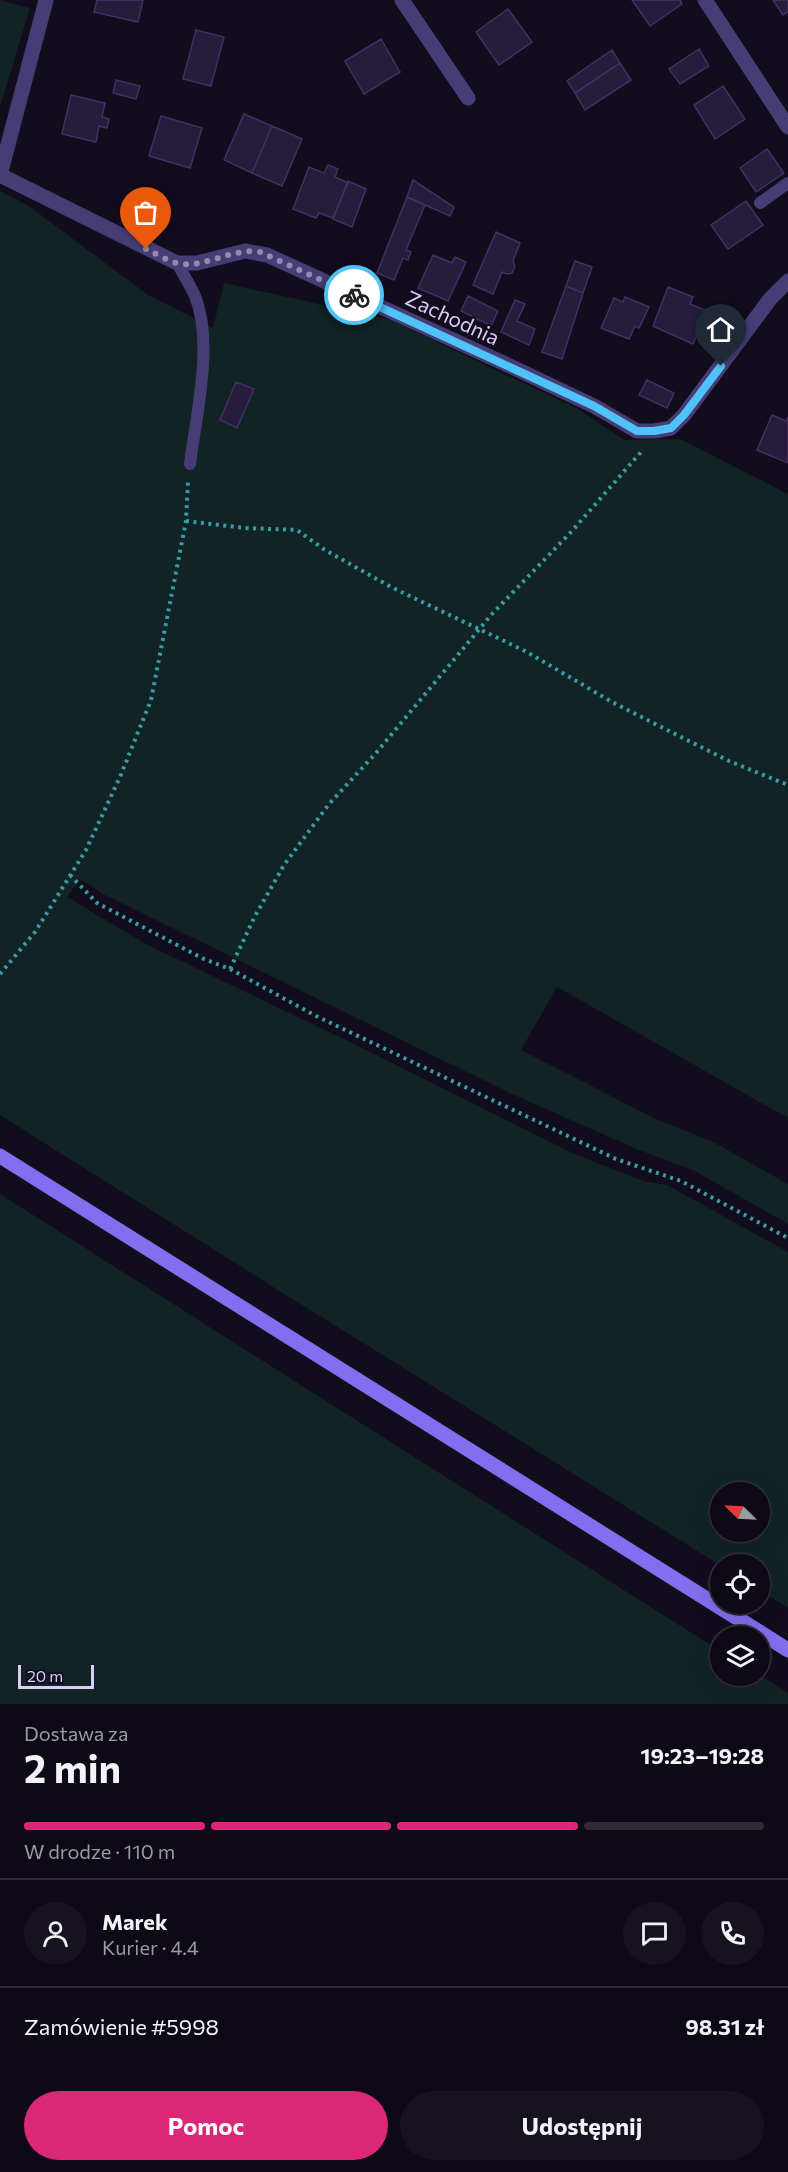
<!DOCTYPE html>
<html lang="pl">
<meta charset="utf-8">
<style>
:root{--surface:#0e0a15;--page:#17131e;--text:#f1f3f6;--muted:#9b9aa0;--line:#2e2b34;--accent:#db2777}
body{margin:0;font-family:Commissioner,sans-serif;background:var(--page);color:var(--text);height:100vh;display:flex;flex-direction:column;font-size:22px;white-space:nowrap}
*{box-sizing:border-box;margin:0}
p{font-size:20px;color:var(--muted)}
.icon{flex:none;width:33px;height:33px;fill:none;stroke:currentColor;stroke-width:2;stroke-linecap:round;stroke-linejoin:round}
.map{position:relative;height:1704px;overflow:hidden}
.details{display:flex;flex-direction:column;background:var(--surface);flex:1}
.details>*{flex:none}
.needle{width:39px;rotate:294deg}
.buttons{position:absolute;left:710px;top:1482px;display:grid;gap:12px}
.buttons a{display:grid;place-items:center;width:60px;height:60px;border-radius:50%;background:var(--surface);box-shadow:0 6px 24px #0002,0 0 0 2px var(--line);font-size:30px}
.scale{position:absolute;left:18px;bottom:15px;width:76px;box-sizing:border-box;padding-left:6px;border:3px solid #d8cefa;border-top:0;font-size:16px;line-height:21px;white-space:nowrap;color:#d8cefa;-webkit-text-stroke:4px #120d1c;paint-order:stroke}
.pin{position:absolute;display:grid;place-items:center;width:51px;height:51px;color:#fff;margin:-62px -26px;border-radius:50% 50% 50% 0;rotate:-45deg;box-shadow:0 0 6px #0007}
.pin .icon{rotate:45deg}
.courier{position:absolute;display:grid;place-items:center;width:60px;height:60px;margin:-30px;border:4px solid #4fc3f7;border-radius:50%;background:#fff;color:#222;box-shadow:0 2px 8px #0007}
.overview em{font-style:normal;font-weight:700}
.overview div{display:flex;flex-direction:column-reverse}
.overview{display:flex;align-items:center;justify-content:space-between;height:102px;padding:0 24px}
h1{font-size:39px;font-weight:700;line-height:45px}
.bar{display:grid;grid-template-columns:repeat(4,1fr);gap:9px 6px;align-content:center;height:72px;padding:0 24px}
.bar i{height:8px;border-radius:4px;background:var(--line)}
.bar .on{background:var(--accent)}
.bar p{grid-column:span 4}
.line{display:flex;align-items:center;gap:15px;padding:0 24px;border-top:2px solid var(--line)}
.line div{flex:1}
.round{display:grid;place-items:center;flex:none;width:63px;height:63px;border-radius:32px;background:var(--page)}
.button{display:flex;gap:12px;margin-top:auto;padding:12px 24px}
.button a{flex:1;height:69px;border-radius:36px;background:var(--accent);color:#fff;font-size:24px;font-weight:700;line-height:69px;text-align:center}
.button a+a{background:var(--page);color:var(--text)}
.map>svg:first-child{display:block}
.green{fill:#112325;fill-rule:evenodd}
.building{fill:#261c3b;stroke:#413064;stroke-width:1.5}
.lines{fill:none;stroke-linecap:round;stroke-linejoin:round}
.path{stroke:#3a9ba2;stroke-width:4;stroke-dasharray:3 4.5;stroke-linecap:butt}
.service{stroke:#473d76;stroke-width:12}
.minor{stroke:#473d76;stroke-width:15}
.secondary{stroke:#826fef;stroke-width:15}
.done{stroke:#938aac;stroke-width:6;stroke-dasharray:0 10.8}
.route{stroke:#4fc3f7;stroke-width:8}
.labels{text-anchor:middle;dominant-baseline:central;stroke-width:4.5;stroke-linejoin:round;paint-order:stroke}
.street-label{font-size:21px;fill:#d8cefa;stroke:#120d1c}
</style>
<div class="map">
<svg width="788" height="1704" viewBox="0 0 788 1704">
<rect width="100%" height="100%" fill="#120d1c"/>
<path class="green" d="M0,0L30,8L0,107Z
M0,191L29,206L148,295L213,328L224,283L391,320L578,409L624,440L680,439L788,494V1118L557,987L521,1050L654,1118L713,1142L788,1184V1224L693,1170L639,1150L514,1095L105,895L80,879L67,897L146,944L354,1044L577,1155L643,1181L667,1185L788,1252V1608L759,1590V1564L720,1565L286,1295L0,1115ZM720,1492H759V1532H720Z
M0,1194L720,1651V1676L759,1675L788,1693V1704H0Z"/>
<path class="building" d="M97,0H143L138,22L94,12Z
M632,0H680L682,4L650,26Z
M773,0H788V12L783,15Z
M508,9L532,42L499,65L476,32Z
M196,30L224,37L211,86L183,79Z
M381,39L400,72L364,94L345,61Z
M699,49L709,66L680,84L669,69Z
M612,50L620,63L575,93L567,81Z
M620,63L631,80L585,110L575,93Z
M116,80L140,86L136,99L113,93Z
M723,86L745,119L715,139L694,105Z
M71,95L105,103L102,117L109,119L107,128L99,126L96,142L62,134Z
M244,114L272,126L252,173L224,160Z
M161,116L202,128L190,168L149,156Z
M272,126L302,139L282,186L252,173Z
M767,149L784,173L756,192L740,168Z
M328,165L338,169L335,177L348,183L333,218L319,213L316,218L293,209L309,167L324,173Z
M413,180L454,207L450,216L407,197Z
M348,181L366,189L352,227L333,219Z
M407,197L425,205L406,250L411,252L408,260L403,258L394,280L377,273Z
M746,201L763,225L728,249L711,225Z
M496,232L520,243L513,261L515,266L512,273L507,274L502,272L493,294L473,285Z
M433,255L452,263L455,257L466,262L448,301L418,288Z
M575,261L592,267L583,293L566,286Z
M566,286L583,293L562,359L542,352Z
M668,287L693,297L690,304L707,311L693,344L653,326Z
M468,296L498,311L491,326L461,311Z
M625,297L649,307L639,328L635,326L629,339L601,328L614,298L623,302Z
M515,300L525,304L517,321L535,329L529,345L501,332Z
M647,380L674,393L667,408L639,395Z
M236,382L254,389L237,428L220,420Z
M772,415L786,421L788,417V463L757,450Z"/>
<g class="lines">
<path class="path" d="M186,521L245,528L297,530L325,550L391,587L527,652L612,702L673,733L729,761L788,785
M70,875L97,903L204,959L230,969L316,1016L616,1159L681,1181L788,1238
M230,969L255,916L284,865L329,804L376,753L492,614L572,531L641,452
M0,974L35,932L86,850L120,777L151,700L186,521L188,482"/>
<path class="service" d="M760,203L788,183
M177,263C183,274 190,285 195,296C214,343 196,415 190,464"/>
<path class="minor" d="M402,0L468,98
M705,0L788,127
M0,175L177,263H197L245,251L267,255L512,367L594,406L637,431H654L671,428L684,415L770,299L788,281
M0,175L46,0"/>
<path class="secondary" d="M0,1156L788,1650"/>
</g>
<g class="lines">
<path class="done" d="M146,249C155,253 166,260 176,263C202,270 232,247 260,252L354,295"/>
<path class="route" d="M354,295L594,406L637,431H654L671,428L684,415L721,366"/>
</g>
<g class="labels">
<g class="street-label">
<text transform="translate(453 317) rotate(25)">Zachodnia</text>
</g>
</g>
</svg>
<div class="buttons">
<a><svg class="needle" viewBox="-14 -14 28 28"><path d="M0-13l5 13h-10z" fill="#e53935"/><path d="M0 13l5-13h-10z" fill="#9b9aa0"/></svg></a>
<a><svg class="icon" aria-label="locate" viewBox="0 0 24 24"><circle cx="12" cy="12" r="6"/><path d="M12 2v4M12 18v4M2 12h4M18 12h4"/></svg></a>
<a><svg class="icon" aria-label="layers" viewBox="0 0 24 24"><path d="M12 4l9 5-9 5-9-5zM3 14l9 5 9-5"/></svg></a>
</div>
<div class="scale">20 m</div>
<div class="pin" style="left:146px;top:249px;background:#ea580c"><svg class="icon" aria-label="bag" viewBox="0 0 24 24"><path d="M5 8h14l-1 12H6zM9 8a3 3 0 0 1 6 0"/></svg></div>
<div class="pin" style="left:721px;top:366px;background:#1f2937"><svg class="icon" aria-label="home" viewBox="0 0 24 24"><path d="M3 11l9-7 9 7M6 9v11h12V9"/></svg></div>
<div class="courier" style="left:354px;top:295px"><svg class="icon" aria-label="bike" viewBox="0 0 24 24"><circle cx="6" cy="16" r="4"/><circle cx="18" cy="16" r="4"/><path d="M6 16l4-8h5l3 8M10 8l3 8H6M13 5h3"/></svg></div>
</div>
<section class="details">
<div class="overview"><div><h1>2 min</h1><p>Dostawa za</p></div><em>19:23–19:28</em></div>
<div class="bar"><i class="on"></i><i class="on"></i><i class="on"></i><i></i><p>W drodze · 110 m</p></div>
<div class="line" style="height:108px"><a class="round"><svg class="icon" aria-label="person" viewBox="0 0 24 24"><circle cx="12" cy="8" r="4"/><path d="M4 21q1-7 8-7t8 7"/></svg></a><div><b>Marek</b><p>Kurier · 4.4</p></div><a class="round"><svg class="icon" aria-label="chat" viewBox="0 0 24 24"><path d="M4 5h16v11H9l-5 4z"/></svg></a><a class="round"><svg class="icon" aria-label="phone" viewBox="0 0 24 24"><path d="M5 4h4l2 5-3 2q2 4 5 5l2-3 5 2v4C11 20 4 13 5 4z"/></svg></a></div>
<div class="line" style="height:78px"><div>Zamówienie #5998</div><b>98.31 zł</b></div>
<div class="button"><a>Pomoc</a><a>Udostępnij</a></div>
</section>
